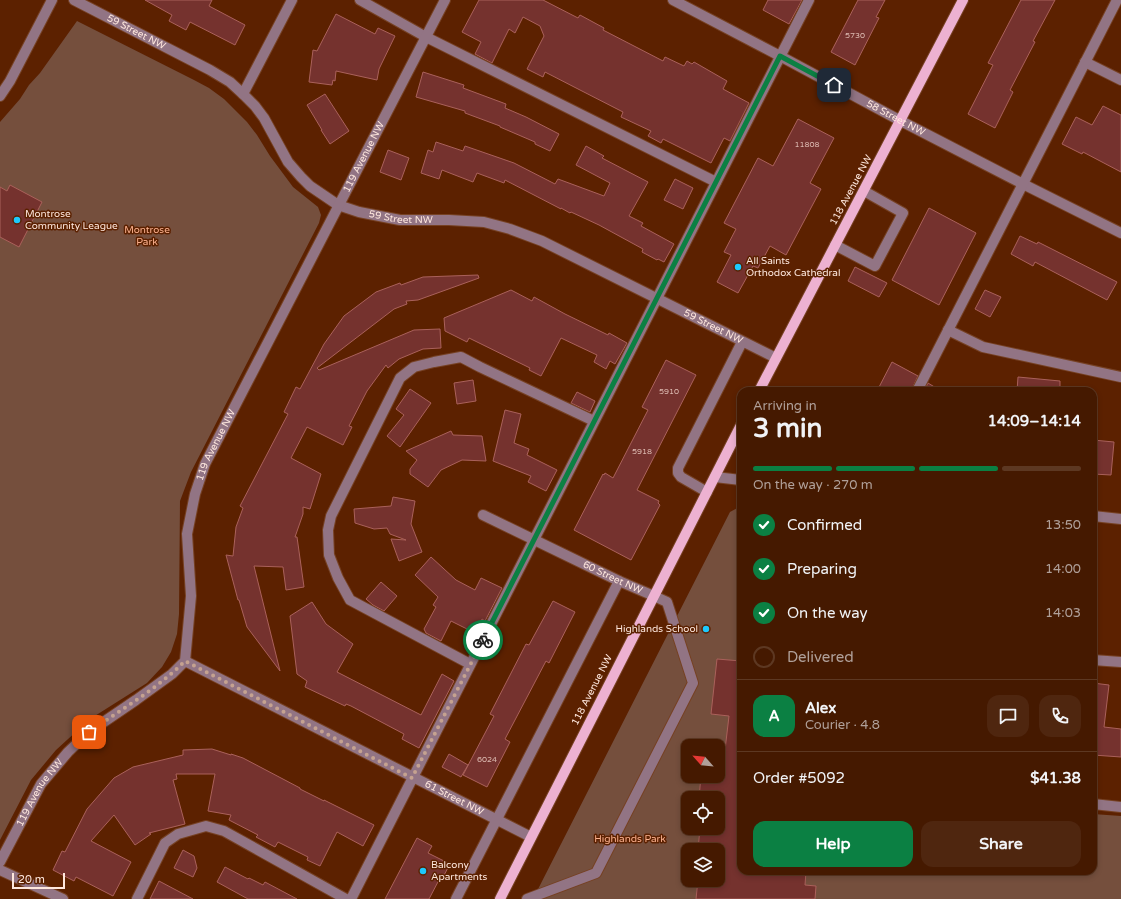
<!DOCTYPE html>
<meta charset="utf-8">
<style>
:root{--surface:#451900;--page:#4f260f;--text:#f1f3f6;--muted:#b0a099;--line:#5d3822;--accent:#0b8043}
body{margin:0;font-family:"Varela Round",sans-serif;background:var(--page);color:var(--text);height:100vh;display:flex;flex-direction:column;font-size:15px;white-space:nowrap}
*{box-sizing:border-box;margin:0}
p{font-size:13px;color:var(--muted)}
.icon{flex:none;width:22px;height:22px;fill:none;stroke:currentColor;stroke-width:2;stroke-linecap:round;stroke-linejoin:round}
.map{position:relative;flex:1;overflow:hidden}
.side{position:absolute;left:737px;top:387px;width:360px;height:488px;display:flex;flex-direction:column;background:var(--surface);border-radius:12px;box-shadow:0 2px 6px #0003,0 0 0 1px var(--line)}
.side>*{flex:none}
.needle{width:26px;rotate:297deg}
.controls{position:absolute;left:681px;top:739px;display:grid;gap:8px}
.controls a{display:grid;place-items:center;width:44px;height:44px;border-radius:8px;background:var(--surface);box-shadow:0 2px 6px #0003,0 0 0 1px var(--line);font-size:20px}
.scale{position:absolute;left:12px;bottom:10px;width:53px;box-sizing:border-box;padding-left:4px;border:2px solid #fee7dd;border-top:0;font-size:11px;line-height:14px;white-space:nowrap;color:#fee7dd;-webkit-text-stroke:3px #5c2100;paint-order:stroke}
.pin{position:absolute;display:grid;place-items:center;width:34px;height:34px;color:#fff;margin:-17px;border-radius:8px;box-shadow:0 2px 6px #0006}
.courier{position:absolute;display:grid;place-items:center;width:40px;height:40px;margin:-20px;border:3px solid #0b8043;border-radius:50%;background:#fff;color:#222;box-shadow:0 1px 5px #0007}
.summary em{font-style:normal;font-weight:700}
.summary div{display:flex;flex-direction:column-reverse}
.summary{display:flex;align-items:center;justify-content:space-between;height:68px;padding:0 16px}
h1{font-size:26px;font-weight:700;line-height:30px}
.bar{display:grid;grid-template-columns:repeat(4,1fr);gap:6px 4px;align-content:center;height:48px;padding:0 16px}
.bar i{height:5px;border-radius:3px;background:var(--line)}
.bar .active{background:var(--accent)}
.bar p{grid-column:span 4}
.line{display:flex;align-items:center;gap:10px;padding:0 16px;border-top:1px solid var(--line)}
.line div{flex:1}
.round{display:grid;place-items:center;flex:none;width:42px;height:42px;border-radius:12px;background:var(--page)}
ol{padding:0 16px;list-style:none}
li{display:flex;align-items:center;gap:12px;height:44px}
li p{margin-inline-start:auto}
li .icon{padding:4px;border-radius:50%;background:var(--accent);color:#fff;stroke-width:4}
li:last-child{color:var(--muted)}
li i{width:22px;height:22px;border:2px solid var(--line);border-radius:50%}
.action{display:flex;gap:8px;margin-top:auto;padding:8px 16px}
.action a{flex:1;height:46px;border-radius:12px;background:var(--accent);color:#fff;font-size:16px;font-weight:700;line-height:46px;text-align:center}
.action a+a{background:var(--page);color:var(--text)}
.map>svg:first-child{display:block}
.green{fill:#754f3d;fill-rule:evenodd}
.building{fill:#75322e;stroke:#aa615b}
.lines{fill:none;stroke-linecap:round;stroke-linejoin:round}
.minor-casing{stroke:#764123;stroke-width:12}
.major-casing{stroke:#764123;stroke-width:12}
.minor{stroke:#927484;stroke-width:10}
.major{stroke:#edb1d1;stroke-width:10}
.done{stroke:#c5a290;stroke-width:4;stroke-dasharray:0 7.2}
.route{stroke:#0b8043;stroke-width:5}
.poi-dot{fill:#1dc9fd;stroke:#5c2100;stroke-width:1.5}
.labels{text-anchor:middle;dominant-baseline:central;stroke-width:3;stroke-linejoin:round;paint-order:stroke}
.number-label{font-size:8px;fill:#dcbab1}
.street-label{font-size:10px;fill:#fee7dd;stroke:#5c2100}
.poi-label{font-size:10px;fill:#fee7dd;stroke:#5c2100;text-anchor:start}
.park-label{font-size:10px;fill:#fcb18f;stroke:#5c2100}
</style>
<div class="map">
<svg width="1121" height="899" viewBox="0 0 1121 899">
<rect width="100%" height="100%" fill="#5c2100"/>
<path class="green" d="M77,21L194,80L209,88L224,99L247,122L257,135L270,156L293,187L318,207L321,215L319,223L191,472L180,501L179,614L177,634L171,652L162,667L147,683L90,719L56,750L31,780L0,840V122L20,99L29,85L40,73Z
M741,506V871H1093V814L1121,816V899H533L730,512ZM688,746H718V776H688ZM688,798H718V828H688ZM688,850H718V880H688Z"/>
<path class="building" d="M145,0H212L209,6L245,25L235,45L190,22L186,30L169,21L172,15Z
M479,0H543L578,18L580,15L604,28L603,30L663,61L665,57L684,66L687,61L692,64L694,62L727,81L723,89L749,103L730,141L724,138L711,163L663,139L661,143L648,136L651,131L621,117L623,112L580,90L545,72L543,77L527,69L544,36L540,26L523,17L515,33L509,29L492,63L475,54L481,42L462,32Z
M768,0H802L789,24L763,10Z
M858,0H885L876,17L879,18L855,65L831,52Z
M1021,0H1055L1033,41L1035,42L1010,90L1013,92L995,128L968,114L993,65L988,63Z
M336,14L375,34L378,28L395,36L379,69L377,80L336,71L335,81L333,80L332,85L309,82L313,50L317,51Z
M423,72L464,85L463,88L506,104L505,108L526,117L559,134L550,151L535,144V142L500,127V126L465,113V111L416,97Z
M325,94L349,131L330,144L321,130H322L307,105Z
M1103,106L1121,115V172L1083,152L1082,154L1062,144L1076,117L1092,125Z
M798,119L834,138L810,183L821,189L786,255L770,246L758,268L753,266L738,293L717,282L731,255L724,252L736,229L724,223L758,158L773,166Z
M436,142L463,151L465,146L514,163L555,184L558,179L604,196L610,183L576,165L586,146L604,156L602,158L648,182L629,216L643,223L641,226L674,244L664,262L658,259L657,260L642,252L643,249L599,225L571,212L570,213L561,208V209L505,180L504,183L477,173L473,182L442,170L439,179L421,173L428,150L433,152Z
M388,150L409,158L401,180L380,172Z
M675,179L693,188L683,209L664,200Z
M10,185L42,202L19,247L0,237V187L7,191Z
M929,208L976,233L939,305L892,280Z
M1020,236L1037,244L1038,242L1117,282L1107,300L1035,262L1033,266L1011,254Z
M855,267L887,283L879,297L848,281Z
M478,275L479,278L418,300L406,301L407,304L394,309L317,368L319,370L414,330L440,329L441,348L423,349L399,359L388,368L386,365L367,391L349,426L352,427L343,445L307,427L291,458L321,474L310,509L303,507V514L295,537H297L304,587L286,590L283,567L254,566L280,671L247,627L239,600H238L226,555L233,556L236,527L243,508L240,506L288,414L284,412L296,387L300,389L324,344L344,316L376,292L400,283L401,285L423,277Z
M511,290L532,301L534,297L565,314L608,335L609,333L627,343L615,364L610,361L606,369L594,362L597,355L561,338L541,376L529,370L530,368L469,338L467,342L445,331L444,318Z
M985,290L1001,297L990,317L975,309Z
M666,360L696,375L637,490L659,501L658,503L660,505L631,560L574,530L603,474L604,475L605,473L613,478L648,410L642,407Z
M892,362L918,376L911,391H877Z
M1018,377L1060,381V391H1017Z
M473,380L476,401L457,404L454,383Z
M928,383L941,391H924Z
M410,389L431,403L400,447L387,436L404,415L396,409Z
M577,392L595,401L590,412L571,403Z
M505,410L521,414L514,443L529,449L527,455L557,470L546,491L528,482L531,476L493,461Z
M451,431L453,435L482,436L486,461L462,460L441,470L428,487L410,474V469L417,460L406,451Z
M1093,440L1114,442L1111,475L1093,474Z
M393,497L415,501L411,524L422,552L399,561L391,539L406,540L390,534L387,528L374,529L355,523L354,509L391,506Z
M431,557L456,580L475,590L481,578L502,588L485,621L482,619L475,633L451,621L441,641L426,633L424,629L436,607L433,605L438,597L415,575Z
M381,582L397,596L384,611L373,605L366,599Z
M553,601L575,612L549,663L546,661L505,739L510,742L487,787L463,775L494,716L490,714L526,644L529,645Z
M312,602L326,624L353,644L337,672L421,715L442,674L454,681L419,748L402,739L404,734L351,706L346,704L345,706L305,687L307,681L297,674L290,616Z
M717,659L741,661V871H806L805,885L816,886L815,899H696L698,880H718V850H698L700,828H718V798H699L701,776H718V750H725L729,716L711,714Z
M1093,683L1109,685L1104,727L1121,729V757L1093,755Z
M212,749L231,755V754L243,758L300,788V789L324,801V800L374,825L363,846L337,832L320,866L307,860L308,857L278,842L275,847L256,837L258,835L229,820L231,815L208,811L215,774H176L177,779L173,780L185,824L149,833L151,834L135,845L114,815L91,841L131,862L113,896L76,877L74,881L53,870L62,851L65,852L87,809L114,778L133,767L183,755V750Z
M449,754L468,765L461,777L442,767Z
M417,838L432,846L428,853L450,864L442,879L440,878L429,899H385Z
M183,850L194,856L197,868L193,877L174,868Z
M225,867L248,879L249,878L263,885L265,882L297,899H248L217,882Z
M159,881L193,899H150Z"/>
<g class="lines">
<defs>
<g id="minor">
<path id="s1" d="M74,0L210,70L230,82L243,94L255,106L264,118L288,162L301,177L310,186L338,205L359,212L400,220H449L484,222L510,229L542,241L776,358"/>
<path d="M360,0L426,37L716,182"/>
<path id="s2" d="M673,0L780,56L901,121L1023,184L1121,233"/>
<path d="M1085,62L1121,80"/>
<path d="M243,94L292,0"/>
<path d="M0,96L10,81L52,0"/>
<path d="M835,245L875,266L903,213L864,191"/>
<path d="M948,330L983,347L1121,377"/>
<path d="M917,391L1117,0"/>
<path d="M715,477L741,480"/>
<path d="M707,492L681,477L678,473V468L742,342"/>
<path id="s3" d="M483,515L619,581L654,596L667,602L693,683L596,873L527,899"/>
<path d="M1093,516L1121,519"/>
<path d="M1093,660L1121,662"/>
<path id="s4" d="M185,661L531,837"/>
<path d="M470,664L350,600L338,578L329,555L328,530L331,516L400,378L414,367L434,362L461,357L480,367L594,421"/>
<path d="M1093,804L1121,807"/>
<path id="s5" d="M0,862L41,784L68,752L89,732L136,700L172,674L185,661L191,596L187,534L195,494L205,464L445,0"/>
<path d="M0,870L63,899"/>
<path d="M137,899L165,843L178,834L206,826L224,831L346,899"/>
<path d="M351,899L809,0"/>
<path d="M456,899L619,581"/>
</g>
<path id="major" d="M759,391L963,0
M500,899L741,425"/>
</defs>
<use href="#minor" class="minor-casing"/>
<use href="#major" class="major-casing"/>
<use href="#minor" class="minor"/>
<use href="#major" class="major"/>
</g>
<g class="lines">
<path class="done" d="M89,732C122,709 157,689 185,661L412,778L483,640"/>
<path class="route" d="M483,640L780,56L834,85"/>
</g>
<g class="poi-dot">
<circle cx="17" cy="220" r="4"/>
<circle cx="738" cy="267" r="4"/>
<circle cx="706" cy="629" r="4"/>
<circle cx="423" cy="871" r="4"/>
</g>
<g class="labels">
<g class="number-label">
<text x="855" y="35">5730</text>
<text x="807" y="144">11808</text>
<text x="669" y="391">5910</text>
<text x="642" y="451">5918</text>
<text x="487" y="759">6024</text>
</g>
<g class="street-label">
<text stroke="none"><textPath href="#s1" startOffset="70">59 Street NW</textPath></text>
<text stroke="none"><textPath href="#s2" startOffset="252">58 Street NW</textPath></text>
<text stroke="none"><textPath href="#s5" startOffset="824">119 Avenue NW</textPath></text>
<text transform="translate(851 190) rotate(-62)">118 Avenue NW</text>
<text stroke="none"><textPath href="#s1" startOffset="407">59 Street NW</textPath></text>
<text stroke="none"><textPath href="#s1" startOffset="743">59 Street NW</textPath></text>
<text stroke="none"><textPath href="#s5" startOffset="500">119 Avenue NW</textPath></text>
<text stroke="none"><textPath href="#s3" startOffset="144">60 Street NW</textPath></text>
<text transform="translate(592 690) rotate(-63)">118 Avenue NW</text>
<text stroke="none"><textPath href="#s5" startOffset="80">119 Avenue NW</textPath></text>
<text stroke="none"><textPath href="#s4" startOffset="302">61 Street NW</textPath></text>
</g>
<g class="poi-label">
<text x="25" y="214">Montrose<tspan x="25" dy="12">Community League</tspan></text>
<text x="746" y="261">All Saints<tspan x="746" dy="12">Orthodox Cathedral</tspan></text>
<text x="698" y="629" text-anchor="end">Highlands School</text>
<text x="431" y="865">Balcony<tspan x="431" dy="12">Apartments</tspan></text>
</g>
<g class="park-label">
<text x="147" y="230">Montrose<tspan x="147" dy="12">Park</tspan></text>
<text x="630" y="839">Highlands Park</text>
</g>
</g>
</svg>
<div class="controls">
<a><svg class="needle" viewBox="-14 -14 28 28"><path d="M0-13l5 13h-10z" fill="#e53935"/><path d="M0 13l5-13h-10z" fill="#b0a099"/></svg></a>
<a><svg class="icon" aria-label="locate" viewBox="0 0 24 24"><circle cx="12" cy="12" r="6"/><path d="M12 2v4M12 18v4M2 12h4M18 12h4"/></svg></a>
<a><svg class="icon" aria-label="layers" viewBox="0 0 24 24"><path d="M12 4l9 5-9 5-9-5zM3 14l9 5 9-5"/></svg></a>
</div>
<div class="scale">20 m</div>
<div class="pin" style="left:89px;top:732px;background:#ea580c"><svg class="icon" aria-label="bag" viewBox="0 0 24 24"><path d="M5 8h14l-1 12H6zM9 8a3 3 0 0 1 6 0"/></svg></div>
<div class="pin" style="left:834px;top:85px;background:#1f2937"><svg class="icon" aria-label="home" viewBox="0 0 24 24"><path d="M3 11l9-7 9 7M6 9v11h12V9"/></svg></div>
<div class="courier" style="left:483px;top:640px"><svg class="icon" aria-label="bike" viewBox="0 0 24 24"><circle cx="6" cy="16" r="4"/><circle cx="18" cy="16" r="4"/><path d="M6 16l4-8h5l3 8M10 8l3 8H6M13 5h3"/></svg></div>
<section class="side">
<div class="summary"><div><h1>3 min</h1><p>Arriving in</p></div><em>14:09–14:14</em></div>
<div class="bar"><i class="active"></i><i class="active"></i><i class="active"></i><i></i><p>On the way · 270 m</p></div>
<ol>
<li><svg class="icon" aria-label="check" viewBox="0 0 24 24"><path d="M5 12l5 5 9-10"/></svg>Confirmed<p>13:50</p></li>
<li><svg class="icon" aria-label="check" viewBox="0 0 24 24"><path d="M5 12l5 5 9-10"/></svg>Preparing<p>14:00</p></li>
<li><svg class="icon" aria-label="check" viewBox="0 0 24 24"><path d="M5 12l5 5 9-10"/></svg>On the way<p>14:03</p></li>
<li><i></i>Delivered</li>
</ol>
<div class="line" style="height:72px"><b class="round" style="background:var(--accent);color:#fff">A</b><div><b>Alex</b><p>Courier · 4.8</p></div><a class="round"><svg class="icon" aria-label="chat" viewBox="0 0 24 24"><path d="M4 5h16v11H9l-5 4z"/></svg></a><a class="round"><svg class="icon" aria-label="phone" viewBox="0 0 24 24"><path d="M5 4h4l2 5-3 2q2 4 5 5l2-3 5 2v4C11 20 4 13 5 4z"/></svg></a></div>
<div class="line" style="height:52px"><div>Order #5092</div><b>$41.38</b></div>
<div class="action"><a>Help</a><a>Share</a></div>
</section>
</div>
